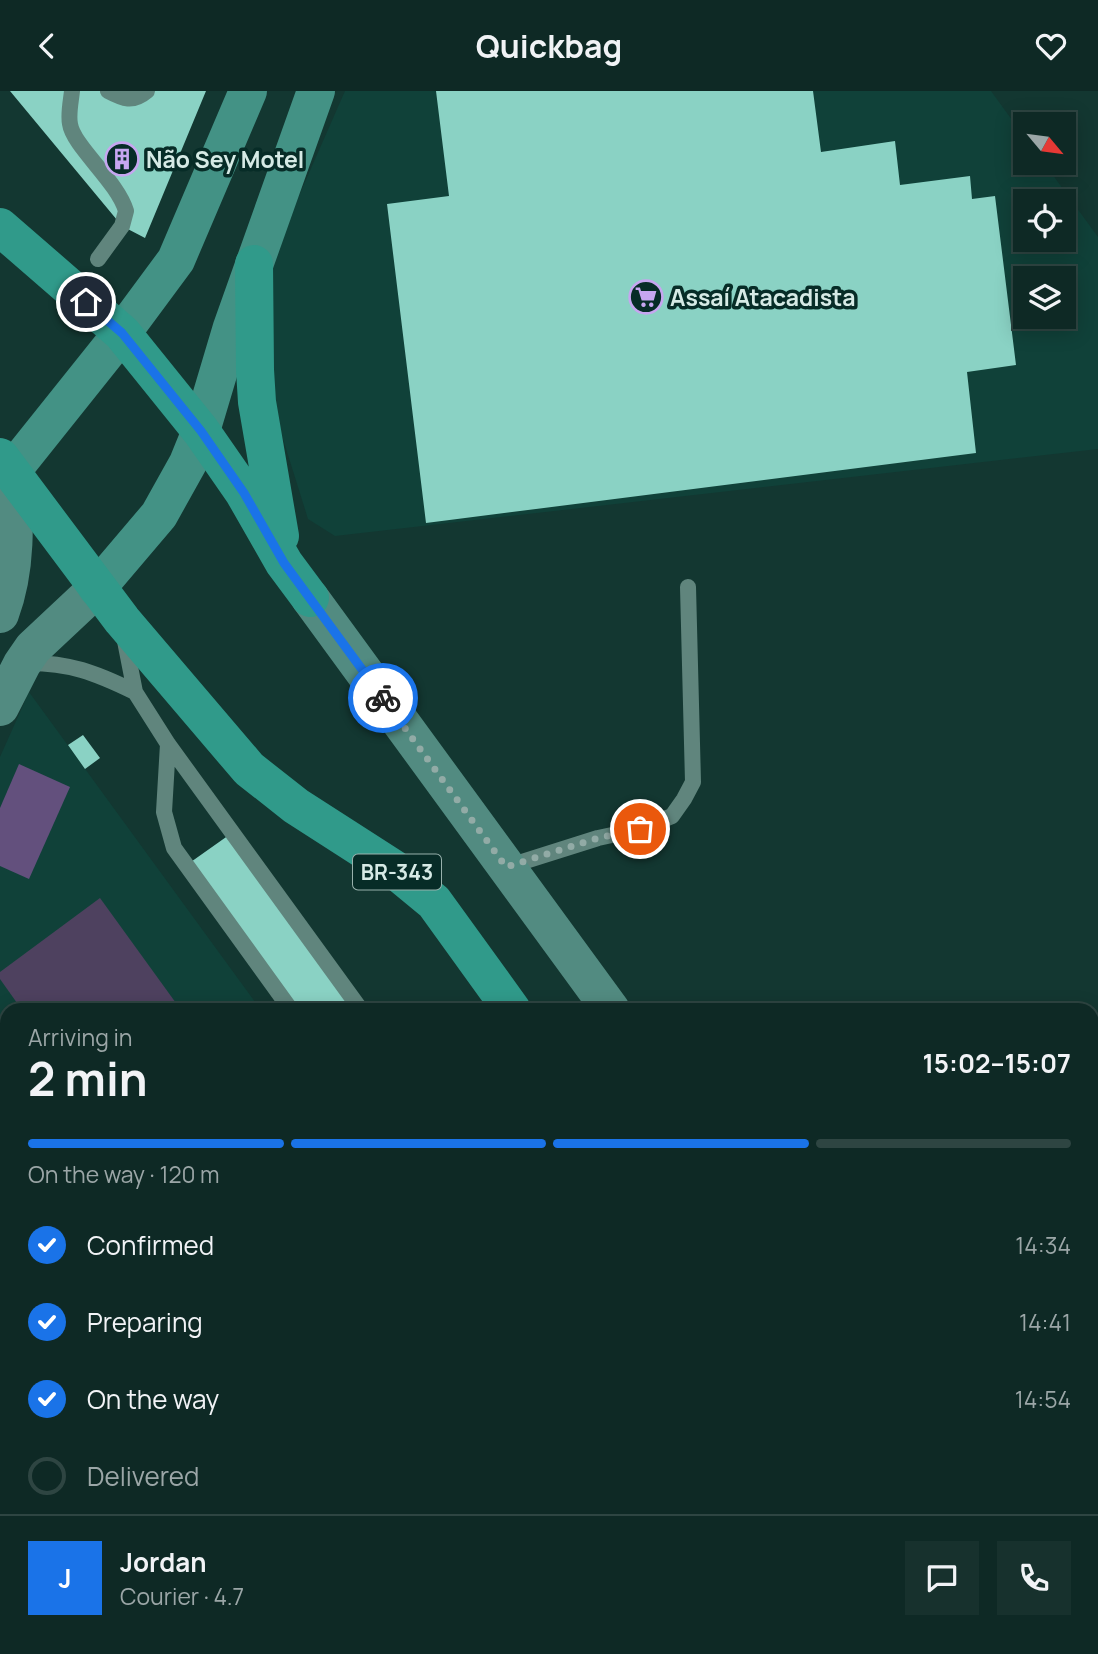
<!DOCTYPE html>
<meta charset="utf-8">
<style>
:root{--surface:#0e2925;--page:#17312d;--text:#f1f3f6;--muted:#9ba6a7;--line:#2e4542;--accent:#1a73e8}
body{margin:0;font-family:Manrope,sans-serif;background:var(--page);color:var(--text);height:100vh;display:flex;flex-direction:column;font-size:26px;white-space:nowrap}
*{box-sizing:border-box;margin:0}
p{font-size:23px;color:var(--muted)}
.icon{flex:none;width:38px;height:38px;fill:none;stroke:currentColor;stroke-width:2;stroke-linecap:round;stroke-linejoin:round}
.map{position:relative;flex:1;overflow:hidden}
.drawer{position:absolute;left:0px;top:912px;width:1099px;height:653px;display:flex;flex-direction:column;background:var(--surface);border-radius:21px 21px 0 0;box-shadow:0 4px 18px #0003,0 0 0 2px var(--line)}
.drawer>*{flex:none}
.needle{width:46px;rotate:119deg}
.tools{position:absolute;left:1013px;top:21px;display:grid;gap:14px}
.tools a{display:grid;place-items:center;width:63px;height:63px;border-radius:0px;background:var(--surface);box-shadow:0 4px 18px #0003,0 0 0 2px var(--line);font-size:35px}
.pin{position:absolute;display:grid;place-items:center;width:60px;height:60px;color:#fff;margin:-30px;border:4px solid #fff;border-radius:50%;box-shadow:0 2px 7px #0007}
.courier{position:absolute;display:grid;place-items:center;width:70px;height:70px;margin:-35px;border:5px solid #1a73e8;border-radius:50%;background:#fff;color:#222;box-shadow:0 2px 9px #0007}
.headline em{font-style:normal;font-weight:700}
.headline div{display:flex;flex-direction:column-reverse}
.headline{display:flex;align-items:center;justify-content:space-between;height:119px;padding:0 28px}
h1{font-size:46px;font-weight:700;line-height:52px}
.bar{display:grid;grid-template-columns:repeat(4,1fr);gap:10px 7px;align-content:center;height:84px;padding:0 28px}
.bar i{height:9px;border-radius:5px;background:var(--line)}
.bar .current{background:var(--accent)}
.bar p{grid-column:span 4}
.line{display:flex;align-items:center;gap:18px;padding:0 28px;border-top:2px solid var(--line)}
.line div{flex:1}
.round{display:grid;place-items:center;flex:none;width:74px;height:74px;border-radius:0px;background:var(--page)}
ol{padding:0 28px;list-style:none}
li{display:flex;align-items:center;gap:21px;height:77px}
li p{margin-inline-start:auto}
li .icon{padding:7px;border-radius:50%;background:var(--accent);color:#fff;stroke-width:4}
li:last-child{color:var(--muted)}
li i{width:38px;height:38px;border:4px solid var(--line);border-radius:50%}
header{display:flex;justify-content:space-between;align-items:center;height:91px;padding:0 28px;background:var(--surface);font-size:32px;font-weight:700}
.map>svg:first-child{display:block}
.built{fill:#104139;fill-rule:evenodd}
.green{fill:#4e415f}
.water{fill:#63507d}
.building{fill:#8ad2c4}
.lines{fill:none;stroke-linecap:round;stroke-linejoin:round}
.path{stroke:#7e9994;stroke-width:4.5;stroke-dasharray:2 5;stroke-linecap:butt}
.lane{stroke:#60857d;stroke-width:16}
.street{stroke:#60857d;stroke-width:32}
.secondary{stroke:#528b81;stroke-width:38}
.primary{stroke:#439285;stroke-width:38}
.highway{stroke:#309a8a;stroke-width:38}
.done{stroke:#92aba6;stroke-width:7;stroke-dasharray:0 12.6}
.route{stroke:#1a73e8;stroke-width:9}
.labels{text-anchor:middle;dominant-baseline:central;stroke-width:7;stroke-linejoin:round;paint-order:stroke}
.shield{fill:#072c27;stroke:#98b1ac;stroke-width:2}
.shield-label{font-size:21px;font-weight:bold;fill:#d6eae5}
.poi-label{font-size:23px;font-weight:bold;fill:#d6eae5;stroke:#072c27;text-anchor:start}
</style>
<header><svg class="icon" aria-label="back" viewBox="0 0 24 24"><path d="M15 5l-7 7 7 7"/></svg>Quickbag<svg class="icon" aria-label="heart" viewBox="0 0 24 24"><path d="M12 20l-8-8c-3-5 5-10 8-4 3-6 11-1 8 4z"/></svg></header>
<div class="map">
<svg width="1098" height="1563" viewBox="0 0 1098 1563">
<rect width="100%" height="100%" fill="#133731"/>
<path class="built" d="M345,0H991L1025,47L1026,72H1044L1098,146V358L335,445L308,428L268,300L272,175L298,107ZM1026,110H1064V149H1026ZM1026,187H1064V226H1026Z
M29,601L261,919H7V1423L0,1420V666Z
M308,1558H726L730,1563H320Z"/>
<path class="green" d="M100,807L181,919H22L0,888V881Z"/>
<path class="water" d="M19,673L70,696L29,788L0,775V717Z"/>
<path class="building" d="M10,0H206L145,147L122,135Z
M436,0H813L821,61L895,50L900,94L970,85L972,108L995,105L1016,274L967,281L976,362L426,432L387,113L449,105Z
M83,644L100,667L85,678L68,654Z
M229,744L357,919H295L188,773Z
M0,981L7,992V1042L0,1032Z
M7,1220V1279L0,1284V1225Z
M0,1465L7,1469V1558H27L24,1563H9L0,1559Z
M30,1558H163L161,1563H28Z
M576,1558H706L710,1563H580Z"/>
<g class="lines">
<path class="path" d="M0,1356L7,1350"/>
<path class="lane" d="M72,0C71,10 68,23 70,33C73,55 118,91 126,120L122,135L98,168
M108,0C123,8 133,12 147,0
M124,545L135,601L168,653L361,919
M24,572C69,571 96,582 135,601
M168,653L164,721L174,757L291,919
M506,776L598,747L640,738L672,725L684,708L693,691L688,496
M1092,1367L1098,1369
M1092,1541L1098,1550
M785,1558L790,1563"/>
<path class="street" d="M1092,1176H1098
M0,1451L7,1454
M243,1558L256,1563"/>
<path class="secondary" d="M0,381H11C15,429 17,478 0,523
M310,507L611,919
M0,616L22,573L33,557L97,497
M1021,1558L1022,1563
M180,1563L182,1558"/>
<path class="primary" d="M11,381L122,242L176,169L248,0
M97,497L159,424L188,372L201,340L232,236L316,0"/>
<path class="highway" d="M0,136L122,242L201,340L244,402L284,472L310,507
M254,173L255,279L257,311L280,445
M0,366L122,529L249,678L296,715L394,778L434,811L512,919
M994,1558L998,1563"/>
</g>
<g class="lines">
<path class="done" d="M383,607L506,776L598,747L640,738"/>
<path class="route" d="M86,211L122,242L201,340L244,402L284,472L383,607"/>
</g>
<defs>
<symbol id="building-ring" viewBox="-11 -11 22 22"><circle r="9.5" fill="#072c27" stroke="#c6a6f0" stroke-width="1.5"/><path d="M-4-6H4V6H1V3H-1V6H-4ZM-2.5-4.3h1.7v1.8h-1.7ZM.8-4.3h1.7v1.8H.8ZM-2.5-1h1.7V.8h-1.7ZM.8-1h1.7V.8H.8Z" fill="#c6a6f0"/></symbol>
<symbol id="supermarket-ring" viewBox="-11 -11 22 22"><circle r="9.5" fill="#072c27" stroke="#c6a6f0" stroke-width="1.5"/><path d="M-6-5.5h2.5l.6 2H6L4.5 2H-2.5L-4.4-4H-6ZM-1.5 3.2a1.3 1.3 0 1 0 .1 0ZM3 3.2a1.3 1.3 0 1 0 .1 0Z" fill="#c6a6f0"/></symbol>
</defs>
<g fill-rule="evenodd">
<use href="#building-ring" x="103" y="49" width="38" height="38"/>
<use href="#supermarket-ring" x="627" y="187" width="38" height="38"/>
</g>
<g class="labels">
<rect class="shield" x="353" y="763.5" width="88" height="35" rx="5"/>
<g class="shield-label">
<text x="397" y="781">BR-343</text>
</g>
<g class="poi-label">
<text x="146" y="68">Não Sey Motel</text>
<text x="670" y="206">Assaí Atacadista</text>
</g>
</g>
</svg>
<div class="tools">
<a><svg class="needle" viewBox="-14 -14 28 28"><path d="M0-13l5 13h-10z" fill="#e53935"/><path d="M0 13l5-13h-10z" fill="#9ba6a7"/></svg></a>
<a><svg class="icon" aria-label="locate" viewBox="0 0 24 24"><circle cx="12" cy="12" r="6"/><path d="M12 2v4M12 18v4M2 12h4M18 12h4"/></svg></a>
<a><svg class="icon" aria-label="layers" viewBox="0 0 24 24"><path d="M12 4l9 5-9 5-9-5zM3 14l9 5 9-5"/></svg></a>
</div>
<div class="pin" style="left:640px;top:738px;background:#ea580c"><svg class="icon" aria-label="bag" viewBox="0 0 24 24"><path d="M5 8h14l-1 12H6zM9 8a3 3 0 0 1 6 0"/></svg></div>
<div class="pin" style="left:86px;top:211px;background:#1f2937"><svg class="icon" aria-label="home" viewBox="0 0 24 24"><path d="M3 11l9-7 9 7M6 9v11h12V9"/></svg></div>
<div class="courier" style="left:383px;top:607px"><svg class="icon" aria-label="bike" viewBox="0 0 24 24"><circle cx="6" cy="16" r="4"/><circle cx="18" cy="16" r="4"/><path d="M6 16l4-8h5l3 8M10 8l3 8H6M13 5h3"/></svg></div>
<section class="drawer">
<div class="headline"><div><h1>2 min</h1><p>Arriving in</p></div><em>15:02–15:07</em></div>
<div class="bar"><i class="current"></i><i class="current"></i><i class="current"></i><i></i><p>On the way · 120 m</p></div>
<ol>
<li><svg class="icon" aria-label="check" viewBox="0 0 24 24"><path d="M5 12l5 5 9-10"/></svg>Confirmed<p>14:34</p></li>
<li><svg class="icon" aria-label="check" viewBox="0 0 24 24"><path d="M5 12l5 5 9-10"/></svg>Preparing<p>14:41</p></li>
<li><svg class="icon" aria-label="check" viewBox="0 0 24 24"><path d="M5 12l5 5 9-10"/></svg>On the way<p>14:54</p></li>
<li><i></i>Delivered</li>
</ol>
<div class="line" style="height:126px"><b class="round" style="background:var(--accent);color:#fff">J</b><div><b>Jordan</b><p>Courier · 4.7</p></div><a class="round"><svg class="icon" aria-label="chat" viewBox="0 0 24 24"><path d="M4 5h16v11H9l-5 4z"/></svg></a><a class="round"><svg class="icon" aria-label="phone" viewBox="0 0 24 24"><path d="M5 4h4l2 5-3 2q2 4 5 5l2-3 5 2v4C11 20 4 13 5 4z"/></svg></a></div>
</section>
</div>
